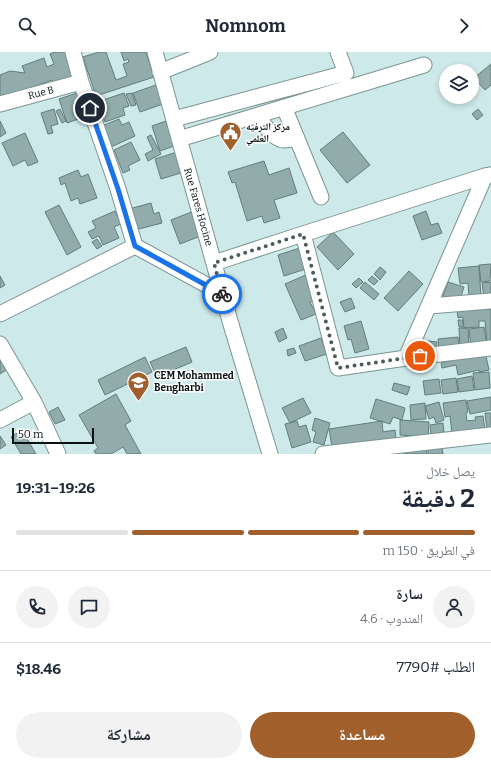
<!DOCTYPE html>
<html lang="ar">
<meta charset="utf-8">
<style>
:root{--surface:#fff;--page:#f2f2f3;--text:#1f2937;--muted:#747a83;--line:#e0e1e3;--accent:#a15f2b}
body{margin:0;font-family:Bitter,"Noto Naskh Arabic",serif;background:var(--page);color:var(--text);direction:rtl;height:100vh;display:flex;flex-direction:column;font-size:15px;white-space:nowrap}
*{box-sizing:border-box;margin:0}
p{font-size:13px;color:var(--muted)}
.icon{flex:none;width:22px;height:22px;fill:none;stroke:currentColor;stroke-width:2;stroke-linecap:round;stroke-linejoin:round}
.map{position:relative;height:402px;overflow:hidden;direction:ltr}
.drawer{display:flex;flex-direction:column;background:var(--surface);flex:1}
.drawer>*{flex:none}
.fabs{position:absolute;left:439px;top:12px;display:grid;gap:8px}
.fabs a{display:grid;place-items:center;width:40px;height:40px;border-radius:50%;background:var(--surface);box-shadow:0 2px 6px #0003;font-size:20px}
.scale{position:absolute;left:12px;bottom:10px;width:82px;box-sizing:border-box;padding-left:4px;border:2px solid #081212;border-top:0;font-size:11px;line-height:14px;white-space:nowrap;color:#081212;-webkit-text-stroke:3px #fff;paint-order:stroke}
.pin{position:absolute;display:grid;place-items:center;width:34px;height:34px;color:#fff;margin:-17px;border:2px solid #fff;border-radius:50%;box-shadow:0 1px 4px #0007}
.courier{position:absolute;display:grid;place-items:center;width:40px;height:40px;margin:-20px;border:3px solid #1a73e8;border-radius:50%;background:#fff;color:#222;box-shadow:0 1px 5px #0007}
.overview em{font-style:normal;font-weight:700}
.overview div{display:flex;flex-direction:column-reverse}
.overview{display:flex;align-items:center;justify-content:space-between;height:68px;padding:0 16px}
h1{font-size:26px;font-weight:700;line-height:30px}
.bar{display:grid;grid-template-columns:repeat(4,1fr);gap:6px 4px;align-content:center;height:48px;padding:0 16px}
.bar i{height:5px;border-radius:3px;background:var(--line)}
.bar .current{background:var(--accent)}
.bar p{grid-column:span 4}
.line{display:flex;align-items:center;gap:10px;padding:0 16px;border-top:1px solid var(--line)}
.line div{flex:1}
.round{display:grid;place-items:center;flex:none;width:42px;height:42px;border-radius:21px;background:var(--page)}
.button{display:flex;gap:8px;margin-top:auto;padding:8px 16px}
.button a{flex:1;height:46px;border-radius:24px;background:var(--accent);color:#fff;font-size:16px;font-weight:700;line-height:46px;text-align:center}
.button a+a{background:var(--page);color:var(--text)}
header{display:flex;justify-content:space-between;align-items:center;height:52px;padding:0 16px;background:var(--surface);font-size:18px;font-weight:700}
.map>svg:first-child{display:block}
.building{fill:#92acac;stroke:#637c7c}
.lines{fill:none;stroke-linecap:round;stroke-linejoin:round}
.minor-casing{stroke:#7b9494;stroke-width:17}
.minor{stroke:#fff;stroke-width:15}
.done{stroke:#4d5d5d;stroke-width:4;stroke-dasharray:0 7.2}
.route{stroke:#1a73e8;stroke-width:5}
.labels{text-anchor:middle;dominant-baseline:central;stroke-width:3;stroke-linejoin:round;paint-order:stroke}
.street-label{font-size:10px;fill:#081212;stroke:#fff}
.poi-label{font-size:10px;font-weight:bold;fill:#081212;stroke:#fff;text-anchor:start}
</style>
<header><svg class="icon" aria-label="forward" viewBox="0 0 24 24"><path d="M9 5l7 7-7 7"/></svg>Nomnom<svg class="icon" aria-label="search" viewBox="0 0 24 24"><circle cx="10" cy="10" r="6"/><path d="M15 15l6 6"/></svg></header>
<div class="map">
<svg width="491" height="402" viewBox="0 0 491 402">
<rect width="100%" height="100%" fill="#cee9e9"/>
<path class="building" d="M55,0H68L72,26L54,33L52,28L30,36V39L0,49V23L10,19L25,21L22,14L44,6L47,15L54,12L50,2Z
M99,0H106L116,28L127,24L123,12L129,10L128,7L124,9L121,0H146L154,25L96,44L83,5Z
M491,12V33L485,38L474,26Z
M156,33L163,52L140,60L133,41Z
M77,41L84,65L67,71L59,47Z
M124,41L129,54L123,56L125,63L105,70L97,50Z
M132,41L136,53L131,54L126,42Z
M54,57L58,72L51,74L53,81L48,82L41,61Z
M60,57L66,69L62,71L56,59Z
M478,57L483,63L477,68L472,62Z
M119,67L122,73L129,70L135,84L111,95L102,74Z
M0,69L6,81L0,85Z
M166,69L174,94L160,99L152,74Z
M343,80L370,113L347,131L320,98Z
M25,81L38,110L28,114L25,108L13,114L2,91Z
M151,83L161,102L148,109L145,102L153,98L147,85Z
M131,90L140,108L128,114L130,118L123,121L114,98Z
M177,100L184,120L161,127L155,107Z
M264,109L269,123L289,116L297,141L274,148L280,166L264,171L262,164L247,169L235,130L232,131L228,120Z
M78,118L81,125L88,122L97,146L80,152L78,146L71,149L65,131L61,133L59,126Z
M151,151L154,162L159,160L162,171L135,178L129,157Z
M59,153L81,195L67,203L45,160Z
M115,159L121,172L114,175L119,186L103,193L99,184L92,187L88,180L96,176L92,169Z
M194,159L203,183L180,192L171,168Z
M426,159L431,173L438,171L442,181L422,188L413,164Z
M333,180L354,202L338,218L317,195Z
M97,187L102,194L97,197L92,190Z
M306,194L312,215L284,224L278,203Z
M491,212L490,229L481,230L479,213Z
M479,214L481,245L469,246L468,231L460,232L458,216Z
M380,215L386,220L380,228L374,222Z
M409,219L423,232L398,259L384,246Z
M308,222L319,246L310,250L316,262L301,268L285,232Z
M0,224L5,233L0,236Z
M372,224L378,229L374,233L368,228Z
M359,226L363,230L356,236L352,232Z
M365,230L379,242L374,248L360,236Z
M448,230L464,235L459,250L443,244Z
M491,230V246H484L482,231Z
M351,246L355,256L345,260L340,250Z
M491,257V292H487L485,269H479V275L464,276L463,265L458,266L457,259Z
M458,268H463V275H459Z
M361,269L369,297L355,301L351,287L348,288L344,274Z
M484,275L487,294L471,296L469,277Z
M283,276L287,286L279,290L275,280Z
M459,276H468L469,295L460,296Z
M458,285L459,295L439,298L438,287Z
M321,286L327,302L305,309L299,294Z
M428,289L437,290L436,298L427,297Z
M186,295L192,310L157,325L150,310Z
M294,296L296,301L288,304L287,298Z
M485,300L489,318L479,320V318L458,323L456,313L442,316L441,311Z
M0,303L8,317L0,322Z
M145,305L152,320L105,343L98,328Z
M489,320L490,336L475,338L473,321Z
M472,324L474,338L459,340L457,327Z
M456,326L458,340L443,342L441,328Z
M439,327L441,341L425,343L423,329Z
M394,331L410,335L407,343L392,338Z
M116,342L131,369L125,373L141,402H127L123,395L111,402H96L94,399L98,396L79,363Z
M491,345V358L470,362L467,349Z
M303,346L311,361L290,371L282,356Z
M376,347L405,356L402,368L393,365L390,372L370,366Z
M466,348L468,360L466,361L467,369L476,368L475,365L483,364L485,378L452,382L450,364L445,365L443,351Z
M439,350L444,368L436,371L434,365L429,367L425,354Z
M425,351L426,367L411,368L410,353Z
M58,355L65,368L55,372L49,360Z
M485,361H491V377H487Z
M315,366L330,371L324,393L313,390L316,380L312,378Z
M400,368L429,370L428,385L400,383Z
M297,369L299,375L306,373L311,390L292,396L285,372Z
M382,369L383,380L395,378L396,386L332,395L329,377Z
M443,371L444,380L431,382L430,373Z
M22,378L36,402H21L11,385Z
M0,384L6,393L0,397Z
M442,395L443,402H428V397Z
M426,397L427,402H403V400Z"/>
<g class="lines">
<defs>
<path id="minor" d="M73,0L81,30L118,137L135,194
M155,0L230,269L270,402
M160,20L210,0
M0,52L81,30
M284,55L321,145
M257,64C264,72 272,86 283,88C287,88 293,87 297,86
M174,67L346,21L338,0
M179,87L424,13
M303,182L485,124
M214,211L303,182L338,316L406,306L485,124L491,123
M429,254L491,249
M0,262L135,194L223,242
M0,292L34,350L58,402
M406,306L491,296
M0,368L34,350
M323,402L491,383"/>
</defs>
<use href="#minor" class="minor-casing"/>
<use href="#minor" class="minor"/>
</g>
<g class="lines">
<path class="done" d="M222,242L214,211L303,182L338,316L420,304"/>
<path class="route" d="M90,56L118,137L135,194L222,242"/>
</g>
<defs>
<symbol id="civic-pin" viewBox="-11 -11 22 30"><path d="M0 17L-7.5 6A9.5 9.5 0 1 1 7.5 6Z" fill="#a15f2b" stroke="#fff"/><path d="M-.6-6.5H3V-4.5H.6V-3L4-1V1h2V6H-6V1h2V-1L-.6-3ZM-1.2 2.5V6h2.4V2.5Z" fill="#fff"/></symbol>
<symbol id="school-pin" viewBox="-11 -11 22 30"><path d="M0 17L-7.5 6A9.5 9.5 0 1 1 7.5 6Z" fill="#a15f2b" stroke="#fff"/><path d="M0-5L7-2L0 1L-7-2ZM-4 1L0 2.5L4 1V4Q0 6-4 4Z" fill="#fff"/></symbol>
</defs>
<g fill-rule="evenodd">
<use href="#civic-pin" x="218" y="68" width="25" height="34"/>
<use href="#school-pin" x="126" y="318" width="25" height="34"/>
</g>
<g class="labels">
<g class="street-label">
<text transform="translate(41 41) rotate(-15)">Rue B</text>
<text transform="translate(198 155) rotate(74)">Rue Fares Hocine</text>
</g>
<g class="poi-label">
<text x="246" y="75">مركز الترفيه<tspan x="246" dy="12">العلمي</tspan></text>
<text x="154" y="324">CEM Mohammed<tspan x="154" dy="12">Bengharbi</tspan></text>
</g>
</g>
</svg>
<div class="fabs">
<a><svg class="icon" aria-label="layers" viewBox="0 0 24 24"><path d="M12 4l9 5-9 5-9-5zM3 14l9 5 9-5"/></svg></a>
</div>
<div class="scale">50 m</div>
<div class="pin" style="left:420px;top:304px;background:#ea580c"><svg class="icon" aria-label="bag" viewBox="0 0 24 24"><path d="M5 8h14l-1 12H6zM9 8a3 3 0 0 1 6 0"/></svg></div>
<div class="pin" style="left:90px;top:56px;background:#1f2937"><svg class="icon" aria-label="home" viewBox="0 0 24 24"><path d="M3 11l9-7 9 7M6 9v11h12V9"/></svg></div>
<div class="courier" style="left:222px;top:242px"><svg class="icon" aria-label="bike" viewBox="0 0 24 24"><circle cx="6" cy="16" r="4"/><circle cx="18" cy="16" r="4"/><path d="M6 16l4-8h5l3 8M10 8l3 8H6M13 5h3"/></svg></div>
</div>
<section class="drawer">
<div class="overview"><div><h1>2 دقيقة</h1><p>يصل خلال</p></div><em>19:26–19:31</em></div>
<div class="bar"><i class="current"></i><i class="current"></i><i class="current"></i><i></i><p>في الطريق · 150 m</p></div>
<div class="line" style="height:72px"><a class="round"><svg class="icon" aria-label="person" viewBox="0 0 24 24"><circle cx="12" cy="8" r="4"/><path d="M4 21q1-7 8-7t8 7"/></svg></a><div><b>سارة</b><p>المندوب · 4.6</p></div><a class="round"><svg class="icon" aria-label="chat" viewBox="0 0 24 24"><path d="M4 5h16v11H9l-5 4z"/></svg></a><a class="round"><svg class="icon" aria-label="phone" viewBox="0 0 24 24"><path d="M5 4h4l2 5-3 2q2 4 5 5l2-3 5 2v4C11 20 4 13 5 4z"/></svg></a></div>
<div class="line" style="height:52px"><div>الطلب #7790</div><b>$18.46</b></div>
<div class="button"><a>مساعدة</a><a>مشاركة</a></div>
</section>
